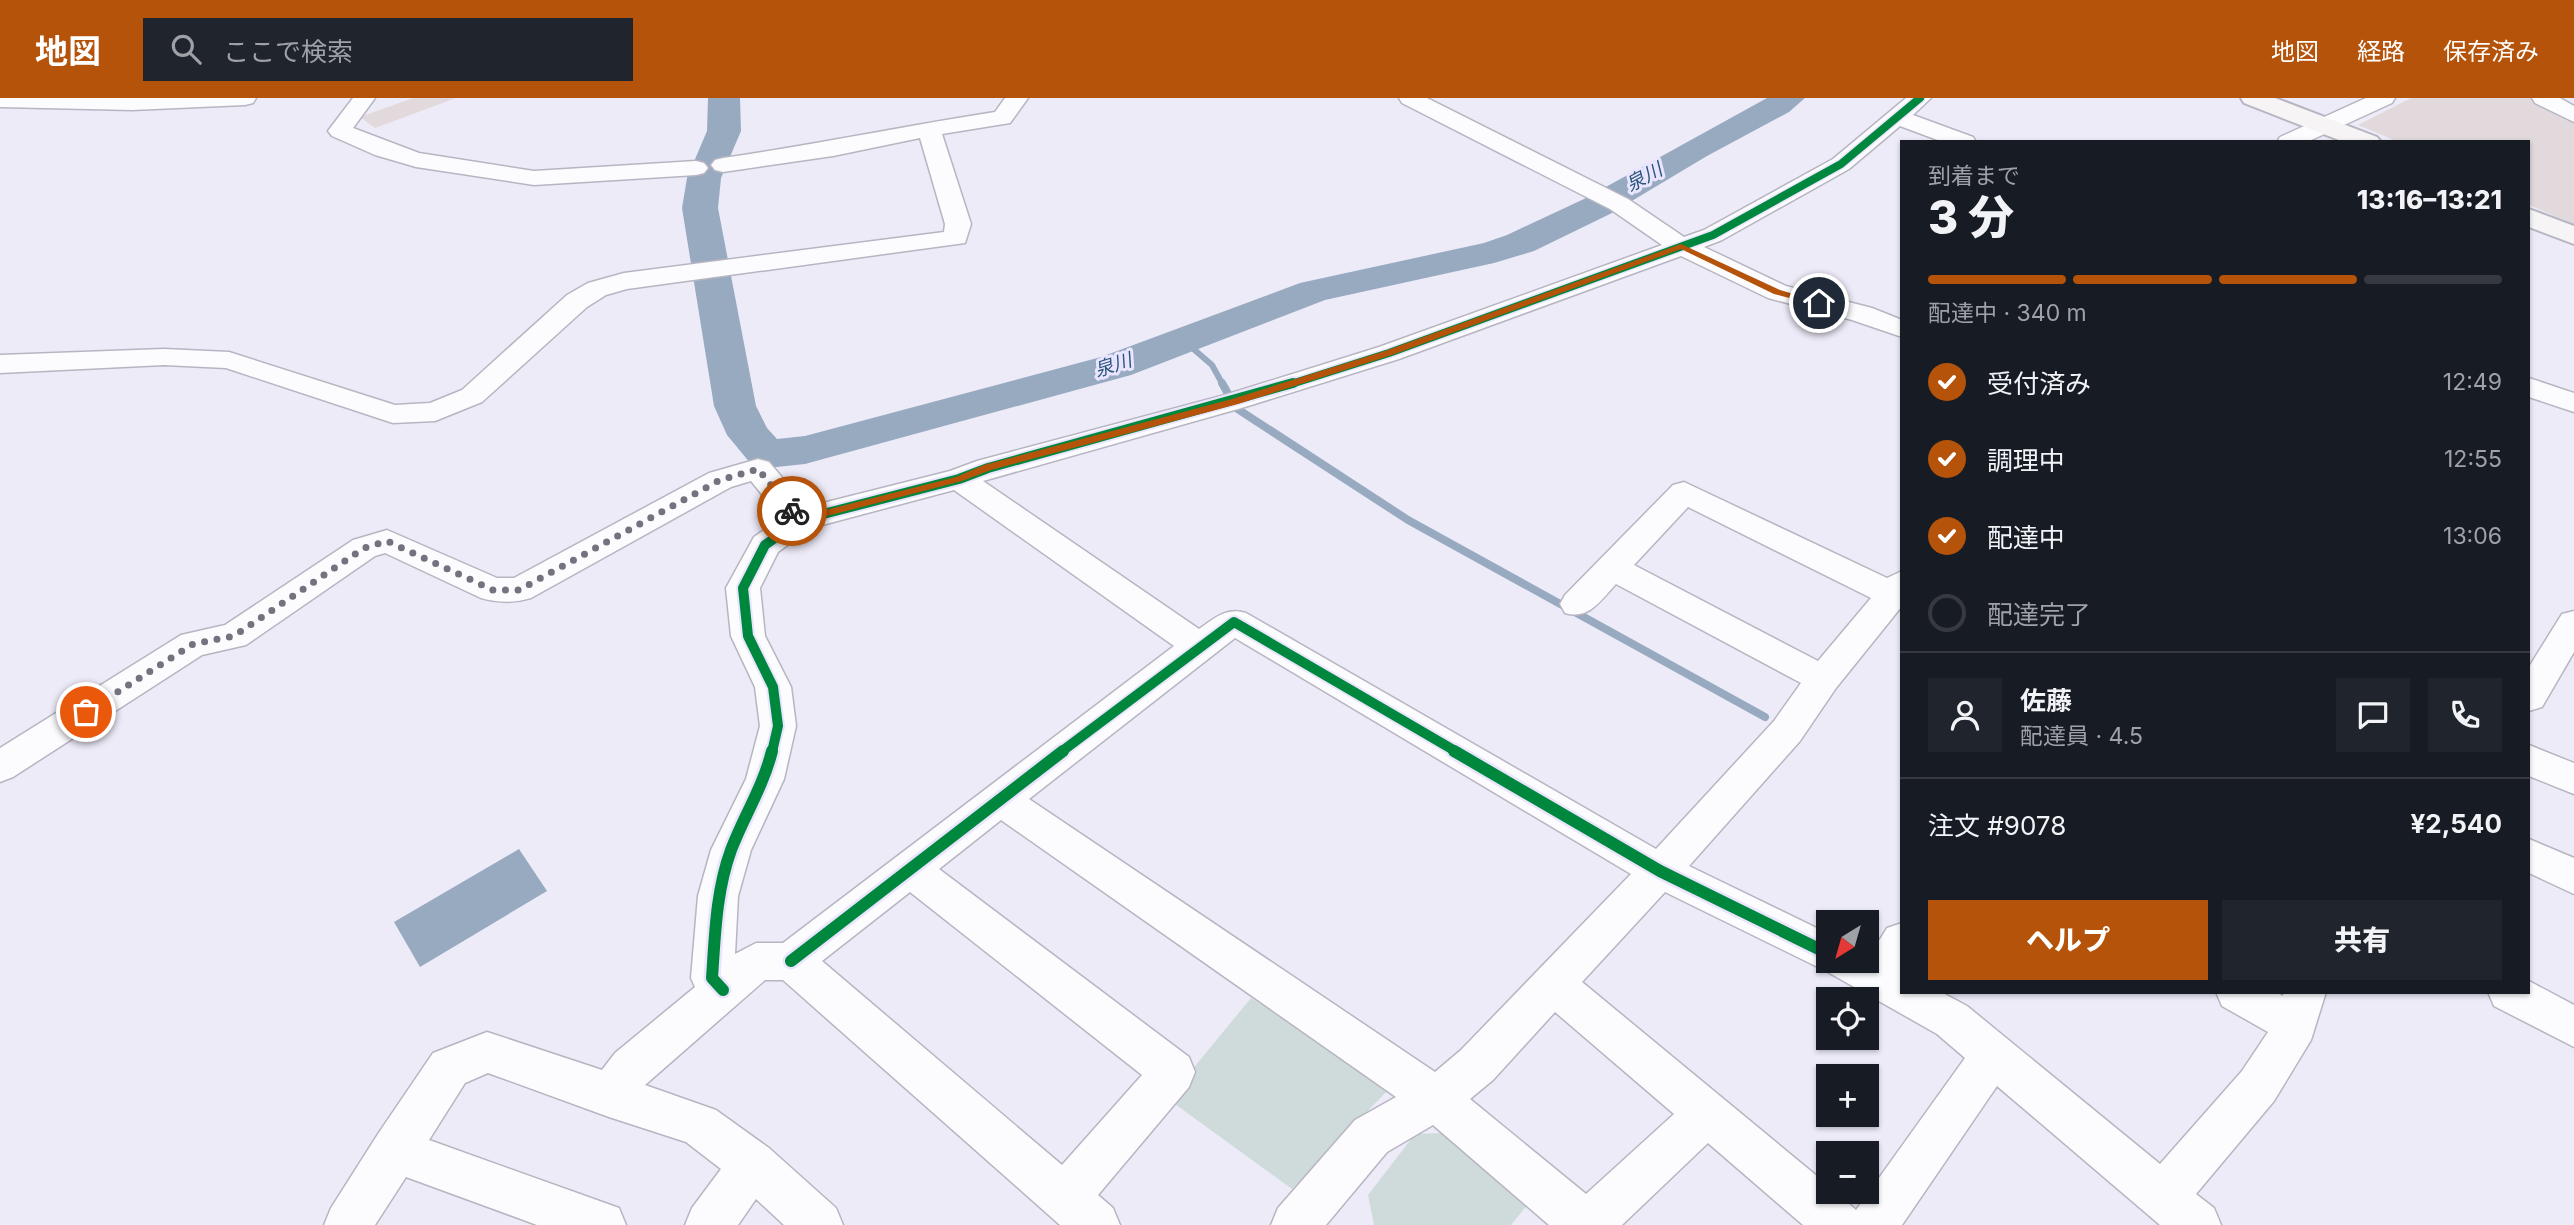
<!DOCTYPE html>
<html lang="ja">
<meta charset="utf-8">
<style>
:root{--surface:#171b24;--page:#20242c;--text:#f1f3f6;--muted:#9ea1a6;--line:#363941;--accent:#b45309}
body{margin:0;font-family:Inter,"Noto Sans JP",sans-serif;background:var(--page);color:var(--text);height:100vh;display:flex;flex-direction:column;font-size:26px;white-space:nowrap}
*{box-sizing:border-box;margin:0}
p{font-size:23px;color:var(--muted)}
.icon{flex:none;width:38px;height:38px;fill:none;stroke:currentColor;stroke-width:2;stroke-linecap:round;stroke-linejoin:round}
.map{position:relative;flex:1;overflow:hidden}
.drawer{position:absolute;left:1900px;top:42px;width:630px;height:854px;display:flex;flex-direction:column;background:var(--surface);border-radius:0px;box-shadow:0 2px 5px #0004}
.drawer>*{flex:none}
.needle{width:46px;rotate:217deg}
.controls{position:absolute;left:1816px;top:812px;display:grid;gap:14px}
.controls a{display:grid;place-items:center;width:63px;height:63px;border-radius:0px;background:var(--surface);box-shadow:0 2px 5px #0004;font-size:35px}
.pin{position:absolute;display:grid;place-items:center;width:60px;height:60px;color:#fff;margin:-30px;border:4px solid #fff;border-radius:50%;box-shadow:0 2px 7px #0007}
.courier{position:absolute;display:grid;place-items:center;width:70px;height:70px;margin:-35px;border:5px solid #b45309;border-radius:50%;background:#fff;color:#222;box-shadow:0 2px 9px #0007}
.overview em{font-style:normal;font-weight:800}
.overview div{display:flex;flex-direction:column-reverse}
.overview{display:flex;align-items:center;justify-content:space-between;height:119px;padding:0 28px}
h1{font-size:46px;font-weight:800;line-height:52px}
.bar{display:grid;grid-template-columns:repeat(4,1fr);gap:10px 7px;align-content:center;height:84px;padding:0 28px}
.bar i{height:9px;border-radius:5px;background:var(--line)}
.bar .on{background:var(--accent)}
.bar p{grid-column:span 4}
.line{display:flex;align-items:center;gap:18px;padding:0 28px;border-top:2px solid var(--line)}
.line div{flex:1}
.round{display:grid;place-items:center;flex:none;width:74px;height:74px;border-radius:0px;background:var(--page)}
ol{padding:0 28px;list-style:none}
li{display:flex;align-items:center;gap:21px;height:77px}
li p{margin-inline-start:auto}
li .icon{padding:7px;border-radius:50%;background:var(--accent);color:#fff;stroke-width:4}
li:last-child{color:var(--muted)}
li i{width:38px;height:38px;border:4px solid var(--line);border-radius:50%}
.action{display:flex;gap:14px;margin-top:auto;padding:14px 28px}
.action a{flex:1;height:80px;border-radius:0px;background:var(--accent);color:#fff;font-size:28px;font-weight:800;line-height:80px;text-align:center}
.action a+a{background:var(--page);color:var(--text)}
header{display:flex;align-items:center;gap:42px;box-sizing:border-box;height:98px;padding:0 35px;background:var(--accent);color:#fff}
header strong{font-size:33px}
nav{display:flex;gap:38px;margin-inline-start:auto;font-size:24px}
.search{width:490px;height:63px;background:var(--page);display:flex;align-items:center;gap:18px;box-sizing:border-box;padding:0 24px;border-radius:0px;color:var(--muted);font-size:26px}
.map>svg:first-child{display:block}
.green{fill:#cedbda}
.water{fill:#98aac0}
.lines{fill:none;stroke-linecap:round;stroke-linejoin:round}
.stream-far1{stroke:#98aac0;stroke-width:6}
.stream{stroke:#98aac0;stroke-width:8}
.river{fill:#98aac0;fill-rule:evenodd}
.building{fill:#e1d9dc}
.minor-casing{stroke:#b7b5c1;stroke-width:3}
.secondary-casing{stroke:#b7b5c1;stroke-width:4}
.minor{fill:#fcfcfe;fill-rule:evenodd}
.secondary{fill:#f6f4f5;fill-rule:evenodd}
.cycleway-far2-casing{stroke:#e9e5fe;stroke-width:11}
.cycleway-far1-casing{stroke:#e9e5fe;stroke-width:14}
.cycleway-casing{stroke:#e9e5fe;stroke-width:17}
.cycleway-far2{stroke:#00873e;stroke-width:8}
.cycleway-far1{stroke:#00873e;stroke-width:10}
.cycleway{stroke:#00873e;stroke-width:12}
.route{fill:#b45309}
.done{stroke:#74727e;stroke-width:7;stroke-dasharray:0 12.6}
.labels{text-anchor:middle;dominant-baseline:central;stroke-width:6;stroke-linejoin:round;paint-order:stroke}
.far-water-label{font-size:19px;font-style:italic;fill:#29557b;stroke:#e9e5fe}
</style>
<header>
<strong>地図</strong>
<div class="search"><svg class="icon" aria-label="search" viewBox="0 0 24 24"><circle cx="10" cy="10" r="6"/><path d="M15 15l6 6"/></svg>ここで検索</div>
<nav><a>地図</a><a>経路</a><a>保存済み</a></nav>
</header>
<div class="map">
<svg width="2574" height="1127" viewBox="0 0 2574 1127">
<rect width="100%" height="100%" fill="#edebf8"/>
<path class="green" d="M1251,900L1389,991L1292,1091L1168,1001Z
M1444,1035L1528,1106L1511,1127H1374L1368,1097L1415,1036Z"/>
<path class="water" d="M519,751L547,793L420,869L394,824Z"/>
<g class="lines">
<path class="stream-far1" d="M1183,242L1212,267L1223,287"/>
<path class="stream" d="M1222,285L1236,310L1408,422L1765,619"/>
<path class="river" d="M708,0H740L741,33L721,80L718,110L756,308L767,330L777,341L805,338L1101,259L1300,185L1484,145L1507,137L1584,101L1767,0H1805L1789,14L1707,58L1610,116L1534,153L1494,165L1325,202L1131,277L805,366L767,370L751,366L727,337L714,308L682,110L687,80L707,33Z"/>
</g>
<path class="building" d="M413,0H456L375,30L360,19Z
M2411,0H2531L2574,22V126L2529,107V44H2399L2358,27Z"/>
<g class="lines">
<defs>
<path id="minor" d="M0,0H256L253,5L245,7L132,12L0,9Z
M353,0H375L353,30L419,55L534,73L696,63L704,65L708,70L704,75L696,77L534,87L416,69L375,57L332,38L328,33Z
M1005,0H1028L1010,25L942,36L971,126L965,145L627,191L606,197L587,209L482,304L435,323L393,325L226,270L164,267L0,275V257L164,251L229,254L395,307L430,305L462,292L567,197L588,185L624,175L944,134L945,126L920,40L833,58L723,74L715,72L711,67L715,62L723,60C814,47 904,28 995,14Z
M1399,0H1427L1628,101L1684,139L1704,132L1833,61L1906,0H1931L1913,17L1973,39L1976,44H1943L1900,28L1849,71L1722,142L1704,149L1786,188L1872,210L1902,222V239L1852,222L1768,200L1681,158L1399,261L1245,309L983,383L1199,531C1215,520 1226,509 1246,515L1656,751L1774,623L1801,585L1616,486C1600,503 1589,522 1565,515L1560,506L1565,497L1673,387L1684,384L1887,480L1902,473V508L1836,590L1800,643L1689,768L1829,836V863H1867V855L1870,857L1887,830L1902,825V894H1941L1967,908L2160,1066L2242,973L2268,934L2222,908L2216,894H2276L2283,898L2284,894H2326L2311,942L2274,1003L2196,1096L2214,1110L2221,1127H2160L1997,988L1902,1127H1803L1708,1045L1622,1127H1549L1433,1027L1387,1054L1326,1127H1271L1278,1110L1355,1022L1396,999L1001,722L939,771L1189,959L1195,974L1189,989L1098,1097L1113,1110L1120,1127H1060L783,882H765L645,987L716,1012L769,1050L836,1110L843,1127H784L756,1101L738,1127H685L692,1110L721,1071L686,1044L609,1019L488,975L465,985L429,1042L619,1110L626,1127H537L406,1079L375,1127H324L331,1110L378,1036L433,955L487,934L602,972L615,955L695,889L691,880L698,798L711,752L746,681L760,628L755,589L731,538L726,490L754,439L781,420L751,383L731,389L531,500C514,505 498,505 481,500L385,455L375,458L246,547L202,557L13,679L0,684V650L181,537L225,527L353,442L387,432L497,480H514L709,375L758,361L769,364L807,409L950,373L977,363L1225,297L1379,249L1662,147L1610,111L1402,5ZM954,392L1174,548L783,845H756L735,856L738,798L751,752L784,681L796,628L791,589L765,538L760,490L778,454L811,430ZM1688,409L1871,500L1818,563L1634,467ZM1235,540L1631,776L1461,952L1435,974L1029,701ZM910,794L1142,977L1062,1067L822,863ZM1665,794L1826,873L1937,936L1965,960L1856,1112L1836,1094H1829V1088L1582,884ZM1555,914L1674,1016L1586,1096L1470,1001L1493,982Z
M2366,0H2395L2392,5L2307,44H2277L2280,39Z
M2532,0H2560L2574,8V24L2535,5Z
M2529,280L2574,295V314L2529,299Z
M2574,513V554L2542,609L2529,613V569L2562,516Z
M2529,647L2574,665V696L2529,678Z
M2529,741L2574,760V796L2529,775Z
M2529,883L2574,907V949L2494,908L2488,894H2529Z"/>
<path id="secondary" d="M2241,0H2275L2377,39L2381,44H2344L2244,5Z
M2529,111L2574,128V146L2529,129Z"/>
</defs>
<use href="#minor" class="minor-casing"/>
<use href="#secondary" class="secondary-casing"/>
<use href="#minor" class="minor"/>
<use href="#secondary" class="secondary"/>
<defs>
<path id="cycleway-far2" d="M1288,287L1389,255L1713,137L1841,66L1920,0"/>
<path id="cycleway-far1" d="M772,654L778,628L773,589L748,538L743,490L765,447L800,422L959,381L988,370L1293,285
M1061,654L1234,524L1457,654"/>
<path id="cycleway" d="M1454,653L1660,773L1829,856
M791,863L1063,653
M723,892L712,880C715,837 716,793 731,752C744,718 763,689 772,653"/>
</defs>
<use href="#cycleway-far2" class="cycleway-far2-casing"/>
<use href="#cycleway-far1" class="cycleway-far1-casing"/>
<use href="#cycleway" class="cycleway-casing"/>
<use href="#cycleway-far2" class="cycleway-far2"/>
<use href="#cycleway-far1" class="cycleway-far1"/>
<use href="#cycleway" class="cycleway"/>
</g>
<path class="route" d="M1681,146L1780,192L1824,205L1819,208L1774,196L1681,151L1392,257L1238,306L991,372L962,383L800,425L787,413L796,410L802,418L956,379L984,367L1232,301L1385,253Z"/>
<g class="lines">
<path class="done" d="M86,614L193,546L234,538L364,450L387,443L493,492H519L720,382L758,371L792,413"/>
</g>
<g class="labels">
<g class="far-water-label">
<text transform="translate(1644 79) rotate(-28)">泉川</text>
<text transform="translate(1113 267) rotate(-18)">泉川</text>
</g>
</g>
</svg>
<div class="controls">
<a><svg class="needle" viewBox="-14 -14 28 28"><path d="M0-13l5 13h-10z" fill="#e53935"/><path d="M0 13l5-13h-10z" fill="#9ea1a6"/></svg></a>
<a><svg class="icon" aria-label="locate" viewBox="0 0 24 24"><circle cx="12" cy="12" r="6"/><path d="M12 2v4M12 18v4M2 12h4M18 12h4"/></svg></a>
<a>+</a>
<a>−</a>
</div>
<div class="pin" style="left:86px;top:614px;background:#ea580c"><svg class="icon" aria-label="bag" viewBox="0 0 24 24"><path d="M5 8h14l-1 12H6zM9 8a3 3 0 0 1 6 0"/></svg></div>
<div class="pin" style="left:1819px;top:205px;background:#1f2937"><svg class="icon" aria-label="home" viewBox="0 0 24 24"><path d="M3 11l9-7 9 7M6 9v11h12V9"/></svg></div>
<div class="courier" style="left:792px;top:413px"><svg class="icon" aria-label="bike" viewBox="0 0 24 24"><circle cx="6" cy="16" r="4"/><circle cx="18" cy="16" r="4"/><path d="M6 16l4-8h5l3 8M10 8l3 8H6M13 5h3"/></svg></div>
<section class="drawer">
<div class="overview"><div><h1>3 分</h1><p>到着まで</p></div><em>13:16–13:21</em></div>
<div class="bar"><i class="on"></i><i class="on"></i><i class="on"></i><i></i><p>配達中 · 340 m</p></div>
<ol>
<li><svg class="icon" aria-label="check" viewBox="0 0 24 24"><path d="M5 12l5 5 9-10"/></svg>受付済み<p>12:49</p></li>
<li><svg class="icon" aria-label="check" viewBox="0 0 24 24"><path d="M5 12l5 5 9-10"/></svg>調理中<p>12:55</p></li>
<li><svg class="icon" aria-label="check" viewBox="0 0 24 24"><path d="M5 12l5 5 9-10"/></svg>配達中<p>13:06</p></li>
<li><i></i>配達完了</li>
</ol>
<div class="line" style="height:126px"><a class="round"><svg class="icon" aria-label="person" viewBox="0 0 24 24"><circle cx="12" cy="8" r="4"/><path d="M4 21q1-7 8-7t8 7"/></svg></a><div><b>佐藤</b><p>配達員 · 4.5</p></div><a class="round"><svg class="icon" aria-label="chat" viewBox="0 0 24 24"><path d="M4 5h16v11H9l-5 4z"/></svg></a><a class="round"><svg class="icon" aria-label="phone" viewBox="0 0 24 24"><path d="M5 4h4l2 5-3 2q2 4 5 5l2-3 5 2v4C11 20 4 13 5 4z"/></svg></a></div>
<div class="line" style="height:91px"><div>注文 #9078</div><b>¥2,540</b></div>
<div class="action"><a>ヘルプ</a><a>共有</a></div>
</section>
</div>
